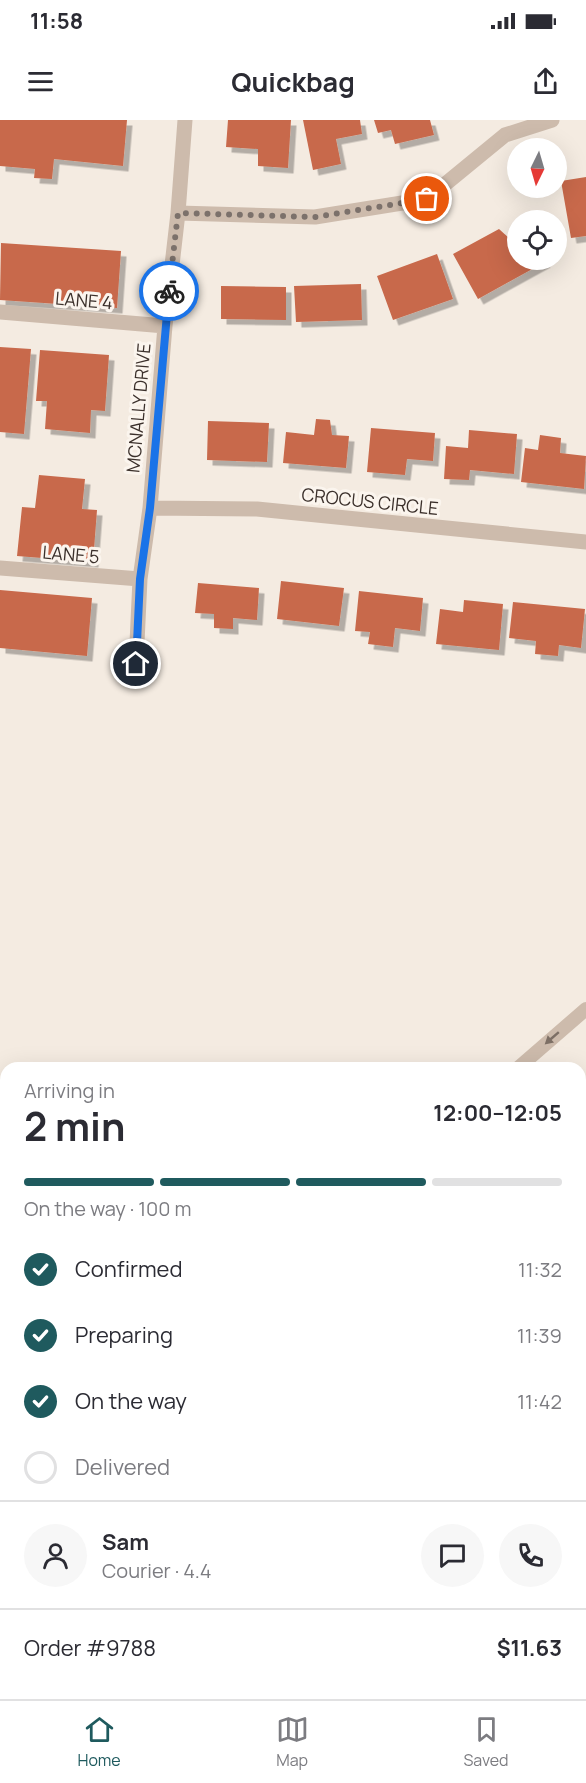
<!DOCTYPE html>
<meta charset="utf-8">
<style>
:root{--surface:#fff;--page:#f7f7f7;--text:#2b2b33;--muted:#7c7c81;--line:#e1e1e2;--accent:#1f5a5e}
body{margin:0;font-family:Manrope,sans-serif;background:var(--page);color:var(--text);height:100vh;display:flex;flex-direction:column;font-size:22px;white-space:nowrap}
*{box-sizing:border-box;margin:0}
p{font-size:20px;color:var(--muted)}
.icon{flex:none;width:33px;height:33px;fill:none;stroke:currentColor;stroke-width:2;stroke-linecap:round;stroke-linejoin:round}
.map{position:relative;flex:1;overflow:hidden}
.panel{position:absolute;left:0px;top:942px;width:586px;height:638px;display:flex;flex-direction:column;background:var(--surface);border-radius:18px 18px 0 0;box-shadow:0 6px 24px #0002}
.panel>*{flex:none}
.needle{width:39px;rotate:185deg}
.controls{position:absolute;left:507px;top:18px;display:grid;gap:12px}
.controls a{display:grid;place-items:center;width:60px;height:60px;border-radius:50%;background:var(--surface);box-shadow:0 6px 24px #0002;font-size:30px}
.pin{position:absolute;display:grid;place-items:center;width:51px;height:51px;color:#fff;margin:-26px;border:3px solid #fff;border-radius:50%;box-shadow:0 2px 6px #0007}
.courier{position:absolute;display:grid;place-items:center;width:60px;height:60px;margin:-30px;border:4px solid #1a73e8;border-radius:50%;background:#fff;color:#222;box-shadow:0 2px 8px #0007}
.summary em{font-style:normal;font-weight:700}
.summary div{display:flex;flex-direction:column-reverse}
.summary{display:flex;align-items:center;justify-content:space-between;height:102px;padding:0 24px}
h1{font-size:39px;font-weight:700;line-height:45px}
.bar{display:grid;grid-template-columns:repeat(4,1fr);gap:9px 6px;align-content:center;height:72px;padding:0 24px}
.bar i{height:8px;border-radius:4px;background:var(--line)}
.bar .selected{background:var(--accent)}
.bar p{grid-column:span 4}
.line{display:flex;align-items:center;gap:15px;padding:0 24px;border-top:2px solid var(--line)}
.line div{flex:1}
.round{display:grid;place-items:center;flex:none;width:63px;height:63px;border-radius:32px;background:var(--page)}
ol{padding:0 24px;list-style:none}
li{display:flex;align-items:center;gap:18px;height:66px}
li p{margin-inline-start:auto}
li .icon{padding:6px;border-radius:50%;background:var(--accent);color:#fff;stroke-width:4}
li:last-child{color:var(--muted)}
li i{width:33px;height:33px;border:3px solid var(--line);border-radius:50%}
.status{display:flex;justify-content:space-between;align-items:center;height:42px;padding:0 30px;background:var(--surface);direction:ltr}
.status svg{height:16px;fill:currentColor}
header{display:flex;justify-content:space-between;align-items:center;height:78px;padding:0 24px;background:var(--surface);font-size:27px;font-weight:700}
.tabs{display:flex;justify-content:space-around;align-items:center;height:84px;border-top:2px solid var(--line);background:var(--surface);font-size:16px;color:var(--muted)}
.tabs a{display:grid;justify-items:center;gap:3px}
.tabs .selected{color:var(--accent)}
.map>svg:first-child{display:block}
.building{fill:#c8694b;filter:url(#shadow)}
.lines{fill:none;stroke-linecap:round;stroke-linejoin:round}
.service{stroke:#cdbbac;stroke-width:14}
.minor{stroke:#cdbbac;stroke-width:15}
.oneway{fill:#7d6f65}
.done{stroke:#7c716b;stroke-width:6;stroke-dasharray:0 10.8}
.route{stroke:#1a73e8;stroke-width:8}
.labels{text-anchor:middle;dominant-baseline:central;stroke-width:6;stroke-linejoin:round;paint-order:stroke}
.street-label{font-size:18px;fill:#3b302b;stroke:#fbf5ee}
</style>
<div class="status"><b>11:58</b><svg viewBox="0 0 49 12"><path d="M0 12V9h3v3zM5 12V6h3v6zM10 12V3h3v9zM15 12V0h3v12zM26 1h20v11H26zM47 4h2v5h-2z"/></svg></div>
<header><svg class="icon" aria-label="menu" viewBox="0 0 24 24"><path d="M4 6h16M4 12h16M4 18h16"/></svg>Quickbag<svg class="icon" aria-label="share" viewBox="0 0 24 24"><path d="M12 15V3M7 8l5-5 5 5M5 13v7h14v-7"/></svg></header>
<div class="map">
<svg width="586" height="1579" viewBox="0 0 586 1579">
<defs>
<filter id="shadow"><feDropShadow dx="5.5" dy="5.5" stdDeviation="0" flood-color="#0004"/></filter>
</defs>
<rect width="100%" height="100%" fill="#f4ebe1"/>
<path class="building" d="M0,0H127L123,46L54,39L52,59L34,58L35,49L0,46Z
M228,0H291L288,48L258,46V29L226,27Z
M303,0H360L362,14L336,19L341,44L313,50Z
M374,0H430L434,15L395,24L391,10L378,13Z
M586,57V116L571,118L561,61Z
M499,109L510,119L518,115V140H543L545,142L478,179L453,134Z
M1,123L121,131L117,188L0,180Z
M437,134L453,179L393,200L377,156Z
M361,164L362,200L296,202L294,166Z
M221,166L286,167V200L221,199Z
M0,227L31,229L24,314L0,312Z
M40,230L109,235L105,291L91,290L90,313L45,309L47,281H36Z
M316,299L330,300L332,315L349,316L346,348L283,343L286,312L314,315Z
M208,301L269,303L267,342L207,340Z
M371,308L435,313L433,341L407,339L405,355L367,352Z
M469,310L517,314L514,354L470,350L469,360L444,359L446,326L468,328Z
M540,315L561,318L560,333L586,336L584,369L521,362L525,328L538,330Z
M39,355L85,359L82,389L97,390L93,442L17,436L22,387L35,388Z
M281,461L344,468L339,506L277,499Z
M198,463L259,468L257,500L233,498V509L214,508V494L195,493Z
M0,470L92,478L87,536L0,528Z
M359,471L423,478L420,511L395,508L393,527L368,524L370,512L355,511Z
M464,480L503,484L499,530L436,524L440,489L463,492Z
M513,482L585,489L581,528L559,525L558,536L535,534L536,521L509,518Z
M586,1047V1211L580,1205V1052Z"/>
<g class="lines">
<path class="service" d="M518,948L586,889
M580,972L586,967
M0,1190L6,1191
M580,1270L586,1276
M580,1386L586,1392
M580,1452L586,1443
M0,1502L6,1526
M4,1579L6,1533
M439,1579L446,1574"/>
<path class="minor" d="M178,93L315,97L427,79L505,15L552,0
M0,192L165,206
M150,388L257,389L586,422
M0,448L140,459
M136,544L140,459L150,388L165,206L178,93L185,0"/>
</g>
<defs><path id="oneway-solid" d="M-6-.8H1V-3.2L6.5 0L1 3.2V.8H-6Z" transform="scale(1.5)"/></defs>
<use class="oneway" href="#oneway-solid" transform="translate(552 918) rotate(139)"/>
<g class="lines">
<path class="done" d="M169,171L178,93L315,97L427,79"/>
<path class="route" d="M136,544L140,459L150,388L169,171"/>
</g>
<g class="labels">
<g class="street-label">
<text transform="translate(84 180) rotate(5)">LANE 4</text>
<text transform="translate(138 288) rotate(-85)">MCNALLY DRIVE</text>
<text transform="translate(370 381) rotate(6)">CROCUS CIRCLE</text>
<text transform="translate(71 434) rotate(5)">LANE 5</text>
</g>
</g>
</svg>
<div class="controls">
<a><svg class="needle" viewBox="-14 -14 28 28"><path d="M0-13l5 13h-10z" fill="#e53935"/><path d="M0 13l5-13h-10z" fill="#7c7c81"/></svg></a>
<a><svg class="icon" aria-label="locate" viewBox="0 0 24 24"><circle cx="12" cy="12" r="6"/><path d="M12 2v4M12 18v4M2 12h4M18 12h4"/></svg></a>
</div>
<div class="pin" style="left:427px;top:79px;background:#ea580c"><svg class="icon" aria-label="bag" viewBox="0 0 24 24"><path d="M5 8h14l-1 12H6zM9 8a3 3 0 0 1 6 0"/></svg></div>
<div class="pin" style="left:136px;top:544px;background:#1f2937"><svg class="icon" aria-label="home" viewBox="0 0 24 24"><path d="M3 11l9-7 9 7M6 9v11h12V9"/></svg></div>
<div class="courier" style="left:169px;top:171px"><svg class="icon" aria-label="bike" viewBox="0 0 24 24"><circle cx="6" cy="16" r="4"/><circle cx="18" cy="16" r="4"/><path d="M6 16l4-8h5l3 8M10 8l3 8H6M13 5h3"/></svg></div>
<section class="panel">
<div class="summary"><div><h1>2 min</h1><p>Arriving in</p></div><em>12:00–12:05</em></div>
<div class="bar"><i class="selected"></i><i class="selected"></i><i class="selected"></i><i></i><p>On the way · 100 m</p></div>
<ol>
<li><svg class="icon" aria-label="check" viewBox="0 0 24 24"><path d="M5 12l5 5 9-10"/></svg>Confirmed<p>11:32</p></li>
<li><svg class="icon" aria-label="check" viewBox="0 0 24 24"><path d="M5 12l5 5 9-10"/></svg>Preparing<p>11:39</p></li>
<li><svg class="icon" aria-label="check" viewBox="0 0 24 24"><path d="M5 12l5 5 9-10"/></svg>On the way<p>11:42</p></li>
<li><i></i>Delivered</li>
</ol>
<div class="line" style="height:108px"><a class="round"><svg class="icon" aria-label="person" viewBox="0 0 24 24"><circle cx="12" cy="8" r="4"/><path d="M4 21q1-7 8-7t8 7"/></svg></a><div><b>Sam</b><p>Courier · 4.4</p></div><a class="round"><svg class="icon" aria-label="chat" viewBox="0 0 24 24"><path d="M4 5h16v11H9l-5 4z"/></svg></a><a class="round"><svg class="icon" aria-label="phone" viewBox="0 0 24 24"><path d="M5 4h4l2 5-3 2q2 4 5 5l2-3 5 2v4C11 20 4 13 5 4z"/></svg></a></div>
<div class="line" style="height:78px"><div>Order #9788</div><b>$11.63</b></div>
</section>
</div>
<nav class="tabs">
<a class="selected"><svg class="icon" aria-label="home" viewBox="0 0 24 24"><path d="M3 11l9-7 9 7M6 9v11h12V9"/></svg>Home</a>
<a><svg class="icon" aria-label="map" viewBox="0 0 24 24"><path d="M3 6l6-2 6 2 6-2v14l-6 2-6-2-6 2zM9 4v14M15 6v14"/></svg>Map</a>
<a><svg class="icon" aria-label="saved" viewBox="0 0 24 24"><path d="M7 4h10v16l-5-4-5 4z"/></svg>Saved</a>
</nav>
